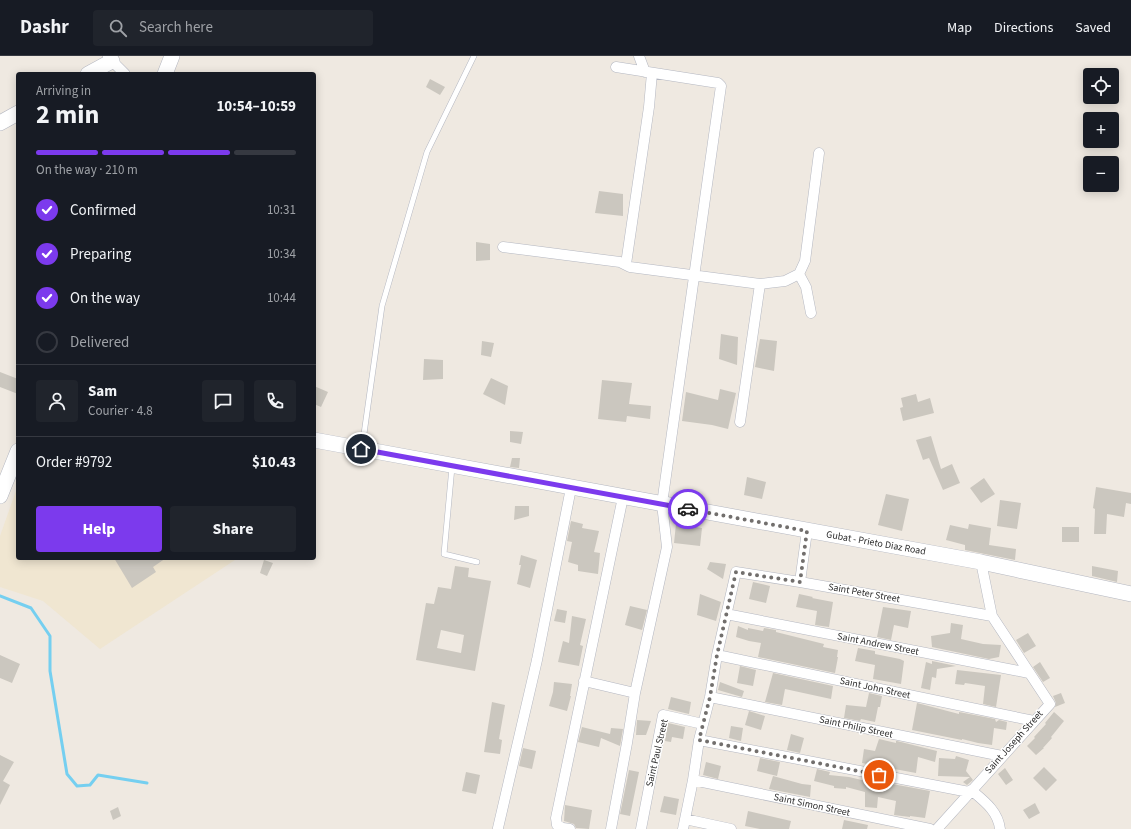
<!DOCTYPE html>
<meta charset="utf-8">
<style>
:root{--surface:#171b24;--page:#20242c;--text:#f1f3f6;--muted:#9ea1a6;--line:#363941;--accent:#7c3aed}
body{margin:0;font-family:"Source Sans 3",sans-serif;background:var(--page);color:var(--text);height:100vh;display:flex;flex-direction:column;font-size:15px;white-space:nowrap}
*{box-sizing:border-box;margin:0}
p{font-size:13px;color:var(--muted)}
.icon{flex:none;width:22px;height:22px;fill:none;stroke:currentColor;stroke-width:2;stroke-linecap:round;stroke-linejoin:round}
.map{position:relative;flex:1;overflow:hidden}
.details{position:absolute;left:16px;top:16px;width:300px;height:488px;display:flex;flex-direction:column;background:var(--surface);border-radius:4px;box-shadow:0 2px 10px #0003}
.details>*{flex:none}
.buttons{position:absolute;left:1083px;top:12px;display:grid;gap:8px}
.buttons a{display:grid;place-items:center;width:36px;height:36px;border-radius:4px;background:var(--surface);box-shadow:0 2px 10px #0003;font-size:20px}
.pin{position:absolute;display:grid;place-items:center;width:34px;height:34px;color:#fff;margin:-17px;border:2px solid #fff;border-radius:50%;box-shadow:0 1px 4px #0007}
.courier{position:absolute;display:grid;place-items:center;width:40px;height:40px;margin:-20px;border:3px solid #7c3aed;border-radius:50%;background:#fff;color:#222;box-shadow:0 1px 5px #0007}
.overview em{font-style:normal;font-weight:700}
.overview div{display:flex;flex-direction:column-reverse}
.overview{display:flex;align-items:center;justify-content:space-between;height:68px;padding:0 20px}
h1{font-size:26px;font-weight:700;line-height:30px}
.bar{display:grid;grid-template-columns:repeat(4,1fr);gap:6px 4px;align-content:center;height:48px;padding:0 20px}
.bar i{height:5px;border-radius:3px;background:var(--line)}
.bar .on{background:var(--accent)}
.bar p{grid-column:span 4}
.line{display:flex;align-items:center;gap:10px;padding:0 20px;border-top:1px solid var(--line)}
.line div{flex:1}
.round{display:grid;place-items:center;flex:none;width:42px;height:42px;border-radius:4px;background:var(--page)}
ol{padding:0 20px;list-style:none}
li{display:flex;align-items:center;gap:12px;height:44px}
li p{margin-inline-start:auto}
li .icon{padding:4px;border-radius:50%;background:var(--accent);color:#fff;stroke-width:4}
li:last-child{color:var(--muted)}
li i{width:22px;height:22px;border:2px solid var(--line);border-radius:50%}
.primary-button{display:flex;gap:8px;margin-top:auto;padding:8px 20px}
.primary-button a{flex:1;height:46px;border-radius:4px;background:var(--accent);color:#fff;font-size:16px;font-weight:700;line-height:46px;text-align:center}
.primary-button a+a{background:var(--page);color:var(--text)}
header{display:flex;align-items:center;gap:24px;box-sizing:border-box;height:56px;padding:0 20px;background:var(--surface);border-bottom:1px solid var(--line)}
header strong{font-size:19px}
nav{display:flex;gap:22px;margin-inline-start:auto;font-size:14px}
.search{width:280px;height:36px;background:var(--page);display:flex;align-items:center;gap:10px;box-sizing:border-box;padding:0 14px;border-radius:4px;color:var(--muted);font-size:15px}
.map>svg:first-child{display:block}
.education{fill:#f0e6d1}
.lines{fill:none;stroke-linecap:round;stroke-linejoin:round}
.stream{stroke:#75cff0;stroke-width:3}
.building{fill:#cbc7bf;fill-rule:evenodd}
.lane-casing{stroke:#b4b7c1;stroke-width:6}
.street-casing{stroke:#b4b7c1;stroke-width:11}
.secondary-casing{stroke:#b4b7c1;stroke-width:16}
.lane{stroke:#fff;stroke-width:5}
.street{stroke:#fff;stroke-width:10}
.secondary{stroke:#fff;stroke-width:15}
.done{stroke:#726f6d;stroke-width:4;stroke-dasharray:0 7.2}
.route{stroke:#7c3aed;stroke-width:5}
.labels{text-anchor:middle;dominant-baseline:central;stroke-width:3;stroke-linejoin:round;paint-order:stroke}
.street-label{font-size:10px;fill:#2e2e2e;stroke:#fff}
</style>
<header>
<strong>Dashr</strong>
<div class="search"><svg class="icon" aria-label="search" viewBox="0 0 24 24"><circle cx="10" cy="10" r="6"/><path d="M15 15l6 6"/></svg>Search here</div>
<nav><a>Map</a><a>Directions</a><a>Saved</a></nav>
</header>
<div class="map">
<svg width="1131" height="773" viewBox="0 0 1131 773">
<rect width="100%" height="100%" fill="#efe9e1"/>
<path class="education" d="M18,429V502H238L100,593L43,545L0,531V480Z"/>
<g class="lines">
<path class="stream" d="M0,540L31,552L50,580V615L67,718L77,730L90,729L98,719L147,727"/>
</g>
<path class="building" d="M430,23L445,31L440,39L426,31Z
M599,135L623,138V160L595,157Z
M476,186L490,188V204L476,205Z
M721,278L738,281L737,309L719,303Z
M760,283L777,285L774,315L755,311Z
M482,285L494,287L491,301L481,299Z
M424,303L443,304V323L423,324Z
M0,316L18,323V338L0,331Z
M491,322L508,330L505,349L483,338Z
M602,324L632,327L629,348L651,350L650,363L627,360L626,366L598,363Z
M314,330L328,336L321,351L314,348Z
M720,333L736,337L728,373L712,369L682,365L686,336L718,344Z
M916,338L918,346L930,342L934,357L903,365L900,352L903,351L901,342Z
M510,375L523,376L521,388L510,386Z
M931,380L941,413L952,408L960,427L943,434L929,402L923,404L916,384Z
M512,402H520L519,412L510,411Z
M747,421L766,426L762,443L744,439Z
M984,422L995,438L981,447L970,432Z
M1096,431L1131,437V448L1126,447L1124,461L1107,458L1106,478H1094L1095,453L1093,452Z
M886,438L909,443L902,475L878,469Z
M1000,444L1021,447L1017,473L997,470Z
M515,450H529V460L514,464Z
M571,465L583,468L582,472L599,475L594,496L600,497L598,518L578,515V509L568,506L572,486L567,485Z
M676,468L702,472L700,490L674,487Z
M969,468L991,472L989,489L1016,493L1015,504L965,494V489L946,484L950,469L968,473Z
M1062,471H1079V486H1062Z
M521,499L537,504L530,532L517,528L521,509H519Z
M114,502H166L153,511L156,516L132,532Z
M264,504L273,507L267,520L260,517Z
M710,506L726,508L723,523L707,513Z
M455,510L469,512L468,521L491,525L475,615L416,604L426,547L434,548L438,531L451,533ZM441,574L464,579L461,597L437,592Z
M1092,510L1118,515L1117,526L1092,520Z
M753,526L770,530L766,547L749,543Z
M700,538L721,546L716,565L697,559Z
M799,538L813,541L812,542L833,546L829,571L815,569L817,555L796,551Z
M630,550L647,554L642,574L625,569Z
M883,551L911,555L908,572L894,569L891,584L877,581Z
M557,553L567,555L565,567L554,565Z
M572,560L586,563L580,589L583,590L579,610L558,606L563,585L569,587Z
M951,567L963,569L961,583L983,588L1001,589L999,601L989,603L932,591L931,580L950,577Z
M738,570L748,574V572L763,575L764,572L776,574V576L824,588L823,591L838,594L837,601H838L835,617L758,601L761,587L749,585L736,581Z
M1028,577L1036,590L1024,597L1016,584Z
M858,592L875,595V598L900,603L904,605L901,628L873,623L875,609L855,605Z
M0,599L20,608L12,627L0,622Z
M932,605L956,610L937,613L936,622L932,621L930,634L921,632L926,606L932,608Z
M1040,606L1050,622L1043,626L1033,611Z
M740,610L756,614L753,630L737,627Z
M957,614L1001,619L996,651L983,648L985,630L965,627L964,629L955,628Z
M773,617L833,630L831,643L785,633L782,649L765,646Z
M554,626L572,628L570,640H571L567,655L549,650L553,636Z
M720,626L744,635L742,641L718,634Z
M869,637L882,640L880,651H878L875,666L861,663L860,665L844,662L846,649L866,651Z
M1061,637L1065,647L1055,651L1056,647L1053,640Z
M671,641L691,646L689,658L668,653Z
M492,646L505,649L499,683L502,684L500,698L484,696Z
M917,647L959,658V656L995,663L996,666L999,664L1007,666L1006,674L994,672L992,689L978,687L962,683V684L912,674Z
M749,655L765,660L761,674L745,669Z
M1054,656L1064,665L1051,681L1052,682L1043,692H1044L1036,699L1027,690L1035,682L1034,681L1046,668L1045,667Z
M637,664L651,665L646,679H636Z
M668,667L685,671L683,683L672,681L671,686L665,685Z
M731,670L743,672L741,685L729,682Z
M582,671L610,678L611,672L623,673L620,690L601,682L599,691L578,686Z
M791,678L804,682L800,697L787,694Z
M879,683L896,687V685H897L937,695L935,706L918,701L916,717L862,707L864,693L875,695Z
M523,692L536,695L532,713L519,710Z
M0,699L14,706L3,725L10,729L0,749Z
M956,700L969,704L966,715L973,724L967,729L963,726L970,721L938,720L939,702L955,703Z
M760,702L780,706L777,720L757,715Z
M706,706L721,710L718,723L703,719Z
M1044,711L1057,724L1046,735L1033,722Z
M1005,712L1013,724L1006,729L998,718Z
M817,713L830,716L829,719L849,721L870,726L871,724L930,735L925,762L910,760V761L894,759L896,745L878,741L877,752L865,751V736L846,731V733L834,732V730L814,725Z
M629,714L639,716L630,760L620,758Z
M466,716L480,719L476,738L462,735Z
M773,720L802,728L811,729L810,741L769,733Z
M664,740L679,743L676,759L660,756Z
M1035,747L1040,757L1029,763L1023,754Z
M565,749L592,754L589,773L576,772L574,768L564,765Z
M118,751L121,760L113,764L110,755Z
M748,755L791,765L789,773H760L745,770Z
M844,764L868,769L867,773H842Z"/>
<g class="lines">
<defs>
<path id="lane" d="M362,392L382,250L427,96L474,0
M452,411L444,498L477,506"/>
<path id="street" d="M639,0L645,16
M108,1L125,18
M503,191L620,206L630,211L760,228L740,366
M626,208L649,51L652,17
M799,218L806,231L811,257
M760,228L785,225L799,218L805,205L819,97
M800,526L807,475
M726,558L1029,617
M717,599L1034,665
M584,625L635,637
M710,641L1002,700
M699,684L969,736
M693,724L930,773
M971,734C984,745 998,755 1000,773
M685,763L731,773
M498,772L537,604L571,432
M570,773L563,772L557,769L556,762L623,441
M611,773L627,687L635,637L667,491L662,448L713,86L721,30L718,27L616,11
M641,773L663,659L703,668
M683,773L693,724L699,684L710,641L717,599L736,516L800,526L992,560
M937,773L1050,648L992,560L981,506"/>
<path id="secondary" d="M88,18L112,5
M165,18L172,0
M0,67L18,57
M314,384L981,506L1131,538
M0,440L18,395"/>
</defs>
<use href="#lane" class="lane-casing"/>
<use href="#street" class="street-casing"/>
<use href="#secondary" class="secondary-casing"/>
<use href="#lane" class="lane"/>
<use href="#street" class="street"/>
<use href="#secondary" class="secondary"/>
</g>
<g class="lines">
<path class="done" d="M688,453L807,475L800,526L736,516L717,599L710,641L699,684L879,719"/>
<path class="route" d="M361,393L688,453"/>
</g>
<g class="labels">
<g class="street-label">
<text transform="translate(876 487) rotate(10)">Gubat - Prieto Diaz Road</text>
<text transform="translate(864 537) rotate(10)">Saint Peter Street</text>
<text transform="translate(878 588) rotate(11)">Saint Andrew Street</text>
<text transform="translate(875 632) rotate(12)">Saint John Street</text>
<text transform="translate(856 671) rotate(12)">Saint Philip Street</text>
<text transform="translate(1014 686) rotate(-48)">Saint Joseph Street</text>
<text transform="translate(657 697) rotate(-77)">Saint Paul Street</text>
<text transform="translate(812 749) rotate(12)">Saint Simon Street</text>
</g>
</g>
</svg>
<div class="buttons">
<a><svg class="icon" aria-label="locate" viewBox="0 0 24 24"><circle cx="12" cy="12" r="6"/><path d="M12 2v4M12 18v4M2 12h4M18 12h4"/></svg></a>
<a>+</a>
<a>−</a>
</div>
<div class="pin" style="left:879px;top:719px;background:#ea580c"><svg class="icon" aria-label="bag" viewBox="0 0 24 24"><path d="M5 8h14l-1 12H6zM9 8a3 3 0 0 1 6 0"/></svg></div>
<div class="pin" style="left:361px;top:393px;background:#1f2937"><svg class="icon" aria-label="home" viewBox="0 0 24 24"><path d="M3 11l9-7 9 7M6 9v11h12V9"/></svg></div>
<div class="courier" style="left:688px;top:453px"><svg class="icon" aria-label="car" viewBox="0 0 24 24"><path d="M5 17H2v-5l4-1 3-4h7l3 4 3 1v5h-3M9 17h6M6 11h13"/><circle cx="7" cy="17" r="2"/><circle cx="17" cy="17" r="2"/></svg></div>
<section class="details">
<div class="overview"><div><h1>2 min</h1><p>Arriving in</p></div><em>10:54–10:59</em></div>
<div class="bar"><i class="on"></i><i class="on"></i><i class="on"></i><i></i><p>On the way · 210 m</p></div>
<ol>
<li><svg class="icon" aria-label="check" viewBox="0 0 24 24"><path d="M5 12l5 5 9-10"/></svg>Confirmed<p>10:31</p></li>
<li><svg class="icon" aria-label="check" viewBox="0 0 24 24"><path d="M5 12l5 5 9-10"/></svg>Preparing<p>10:34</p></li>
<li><svg class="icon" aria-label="check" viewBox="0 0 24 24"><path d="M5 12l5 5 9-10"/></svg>On the way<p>10:44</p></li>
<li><i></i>Delivered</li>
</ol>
<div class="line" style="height:72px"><a class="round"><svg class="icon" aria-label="person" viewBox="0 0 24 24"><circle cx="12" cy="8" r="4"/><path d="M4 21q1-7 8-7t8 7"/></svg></a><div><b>Sam</b><p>Courier · 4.8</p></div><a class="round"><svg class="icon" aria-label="chat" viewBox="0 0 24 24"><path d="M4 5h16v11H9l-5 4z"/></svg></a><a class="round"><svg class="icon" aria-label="phone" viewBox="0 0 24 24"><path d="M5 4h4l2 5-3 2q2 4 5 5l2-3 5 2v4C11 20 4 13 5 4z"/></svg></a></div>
<div class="line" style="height:52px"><div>Order #9792</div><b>$10.43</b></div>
<div class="primary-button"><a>Help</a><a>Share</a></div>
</section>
</div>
